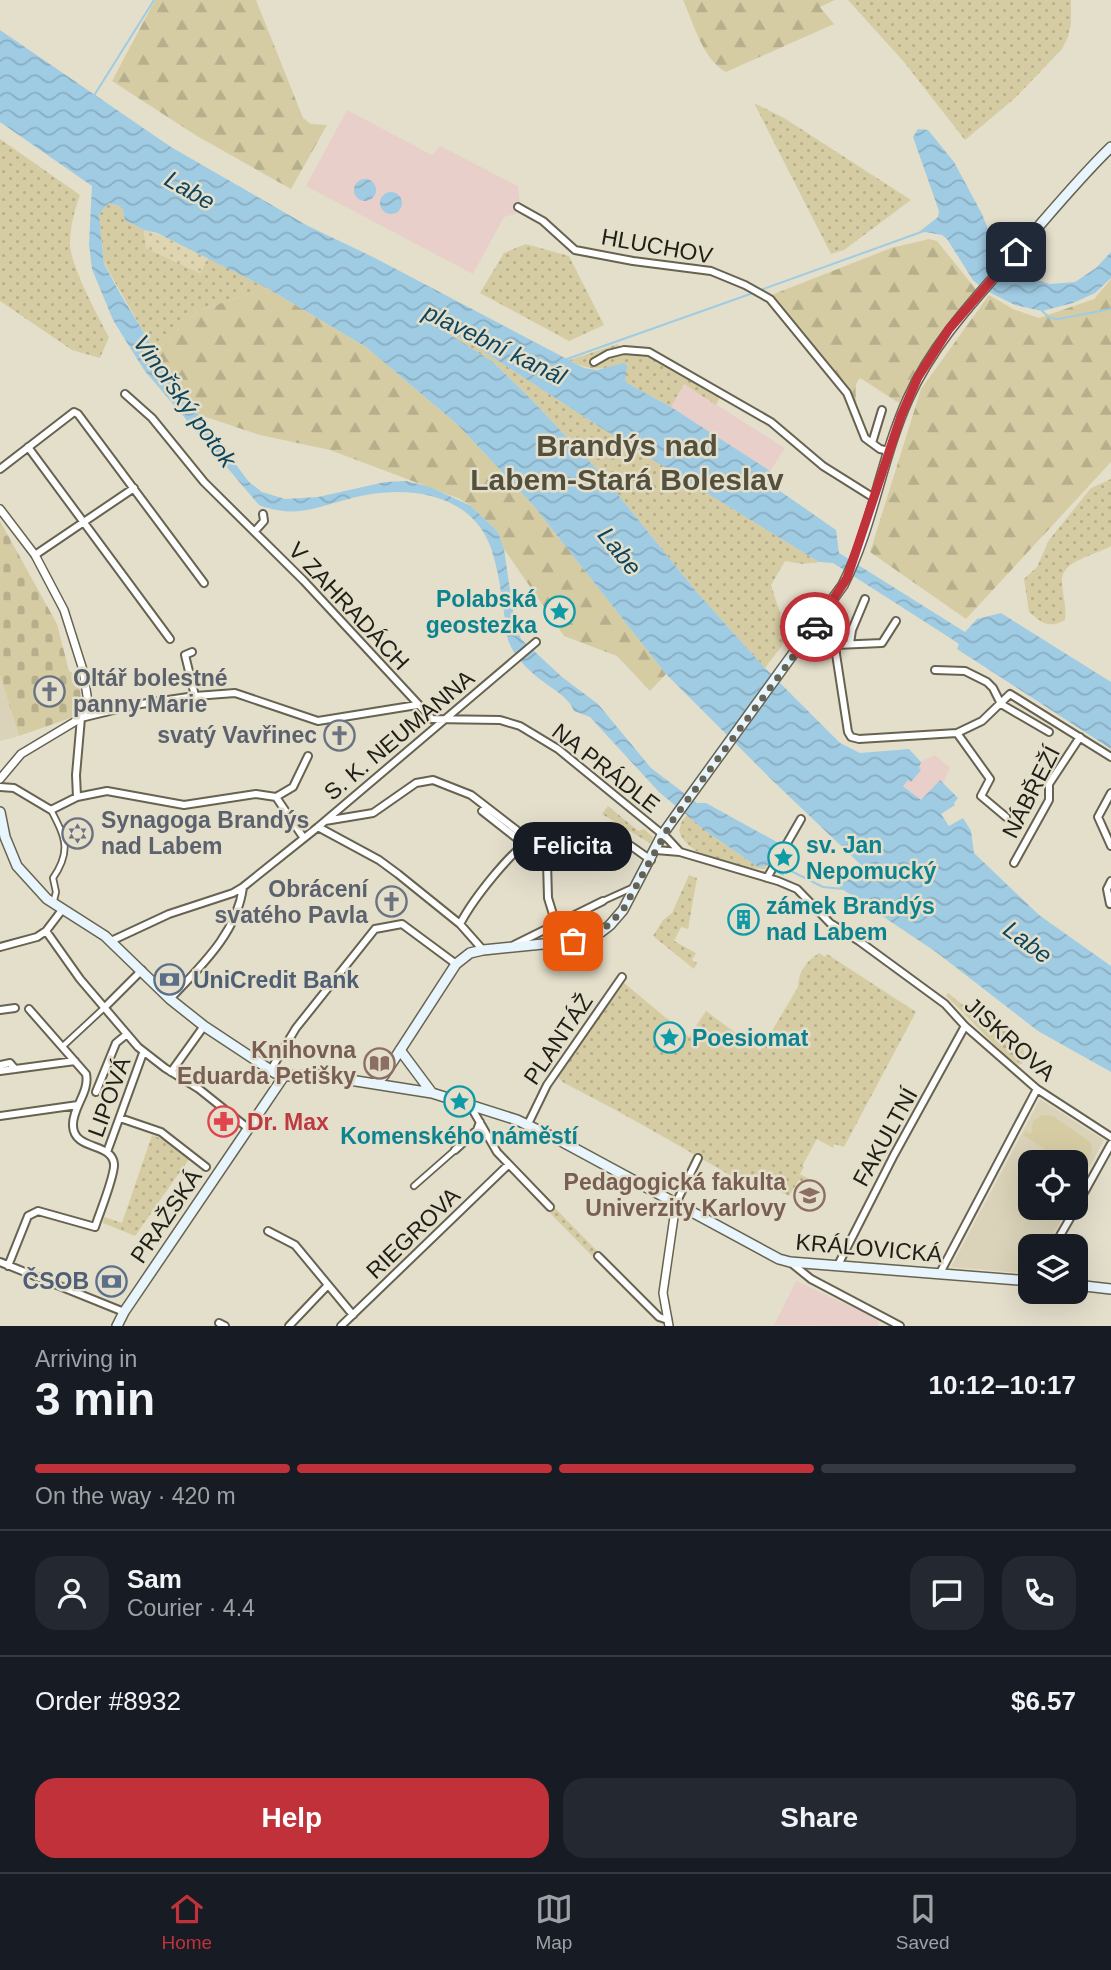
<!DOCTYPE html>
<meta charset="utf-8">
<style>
:root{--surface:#171b24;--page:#242831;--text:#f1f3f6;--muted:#9ea1a6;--line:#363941;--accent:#c1313a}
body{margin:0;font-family:Arial,sans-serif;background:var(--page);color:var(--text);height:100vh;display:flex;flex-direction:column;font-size:26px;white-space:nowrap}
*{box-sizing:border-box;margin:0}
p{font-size:23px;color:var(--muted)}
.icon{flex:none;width:38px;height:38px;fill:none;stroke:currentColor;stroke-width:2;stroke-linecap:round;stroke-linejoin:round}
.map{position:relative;height:1326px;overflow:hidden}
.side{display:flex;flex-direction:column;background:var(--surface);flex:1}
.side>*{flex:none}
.controls{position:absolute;left:1018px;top:1150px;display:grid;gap:14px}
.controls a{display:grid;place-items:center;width:70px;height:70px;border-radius:14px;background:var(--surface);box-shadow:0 7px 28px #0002;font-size:35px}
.pin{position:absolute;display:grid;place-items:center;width:60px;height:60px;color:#fff;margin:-30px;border-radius:14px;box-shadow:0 4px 10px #0006}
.courier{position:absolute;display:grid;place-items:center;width:70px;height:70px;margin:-35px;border:5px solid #c1313a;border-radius:50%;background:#fff;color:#222;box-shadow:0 2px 9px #0007}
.bubble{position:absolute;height:49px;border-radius:21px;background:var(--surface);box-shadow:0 7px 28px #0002;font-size:23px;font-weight:600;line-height:49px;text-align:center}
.summary em{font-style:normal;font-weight:600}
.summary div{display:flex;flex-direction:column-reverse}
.summary{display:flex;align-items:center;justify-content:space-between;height:119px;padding:0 35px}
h1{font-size:46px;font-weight:600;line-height:52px}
.bar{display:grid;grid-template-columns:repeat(4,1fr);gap:10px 7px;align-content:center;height:84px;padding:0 35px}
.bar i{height:9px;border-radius:5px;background:var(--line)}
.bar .active{background:var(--accent)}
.bar p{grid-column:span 4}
.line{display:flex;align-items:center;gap:18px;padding:0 35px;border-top:2px solid var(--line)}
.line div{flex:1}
.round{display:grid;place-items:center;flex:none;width:74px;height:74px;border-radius:21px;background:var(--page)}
.cta{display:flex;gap:14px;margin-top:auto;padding:14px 35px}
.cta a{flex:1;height:80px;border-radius:21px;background:var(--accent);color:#fff;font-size:28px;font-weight:600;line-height:80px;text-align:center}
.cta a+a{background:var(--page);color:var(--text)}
.tabs{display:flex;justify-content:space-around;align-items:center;height:98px;border-top:2px solid var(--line);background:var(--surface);font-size:19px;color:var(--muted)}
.tabs a{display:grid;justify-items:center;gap:4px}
.tabs .active{color:var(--accent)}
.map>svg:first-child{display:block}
.built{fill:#dad3b9}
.industrial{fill:#e8cfc9}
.green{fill:url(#green-dots)}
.forest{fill:url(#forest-firs)}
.sand{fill:url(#sand-dots)}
.cemetery{fill:url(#cemetery-stones)}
.pitch{fill:#d6cca4}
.water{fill:url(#water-waves)}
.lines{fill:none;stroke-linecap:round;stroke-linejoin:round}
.stream{stroke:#9fcbe3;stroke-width:2}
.pedestrian-casing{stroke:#676351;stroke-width:8}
.minor-casing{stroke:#676351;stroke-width:10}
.tertiary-casing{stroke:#676351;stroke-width:10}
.secondary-casing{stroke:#676351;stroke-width:12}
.pedestrian{stroke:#fff;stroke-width:4.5}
.minor{stroke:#fff;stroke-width:6}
.tertiary{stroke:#fff;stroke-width:7}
.secondary{stroke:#e8f5fc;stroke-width:9}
.done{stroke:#656256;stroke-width:7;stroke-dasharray:0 12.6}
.route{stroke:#c1313a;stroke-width:9}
.labels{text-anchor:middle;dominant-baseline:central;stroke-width:5;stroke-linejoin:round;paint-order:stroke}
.street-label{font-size:23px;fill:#201f17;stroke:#e4dfcb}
.culture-label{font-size:23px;font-weight:bold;fill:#0d838f;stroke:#e4dfcb;text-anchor:start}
.worship-label{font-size:23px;font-weight:bold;fill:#5b616d;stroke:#e4dfcb;text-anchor:start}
.service-label{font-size:23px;font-weight:bold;fill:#4e5e75;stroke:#e4dfcb;text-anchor:start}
.education-label{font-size:23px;font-weight:bold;fill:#785e54;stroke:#e4dfcb;text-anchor:end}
.health-label{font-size:23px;font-weight:bold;fill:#be3a42;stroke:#e4dfcb;text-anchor:start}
.water-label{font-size:24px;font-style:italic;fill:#0e465f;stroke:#e4dfcb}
.district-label{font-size:30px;font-weight:bold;fill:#54503e;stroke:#e4dfcb}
</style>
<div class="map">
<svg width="1111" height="1326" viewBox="0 0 1111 1326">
<defs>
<pattern id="green-dots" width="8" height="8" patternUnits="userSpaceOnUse" patternTransform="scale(1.75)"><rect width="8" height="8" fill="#d6cca4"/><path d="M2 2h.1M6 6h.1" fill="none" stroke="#b7af8c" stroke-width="1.8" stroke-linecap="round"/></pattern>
<pattern id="forest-firs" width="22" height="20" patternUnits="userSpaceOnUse" patternTransform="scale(1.75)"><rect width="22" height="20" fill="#d6cca4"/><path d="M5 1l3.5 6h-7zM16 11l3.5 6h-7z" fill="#b7af8c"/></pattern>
<pattern id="sand-dots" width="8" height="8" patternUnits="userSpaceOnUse" patternTransform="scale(1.75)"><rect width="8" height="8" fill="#dfd6b1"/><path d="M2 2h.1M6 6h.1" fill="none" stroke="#bfb798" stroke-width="1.8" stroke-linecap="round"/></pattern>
<pattern id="cemetery-stones" width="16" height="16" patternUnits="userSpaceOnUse" patternTransform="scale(1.75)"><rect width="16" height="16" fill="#d6cca4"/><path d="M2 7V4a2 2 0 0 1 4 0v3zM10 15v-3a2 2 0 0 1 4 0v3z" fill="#b7af8c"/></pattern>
<pattern id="water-waves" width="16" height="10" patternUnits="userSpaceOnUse" patternTransform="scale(1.75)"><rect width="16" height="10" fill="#9fcbe3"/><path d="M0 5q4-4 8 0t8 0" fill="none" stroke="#89aec2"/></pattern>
</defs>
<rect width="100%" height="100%" fill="#e4dfcb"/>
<path class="built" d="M0,675L19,736L0,741Z
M1040,1099L1104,1140L1076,1192V1162H1031V1208H1068L1047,1246H1031V1274L951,1267Z"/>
<path class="industrial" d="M347,110L432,155L440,146L518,186L520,202L515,214L504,217L473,274L306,186Z
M684,384L785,448L770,471L671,407Z
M935,755L950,768L943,783L940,780L921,800L903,785L908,780L911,782L919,768L920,762Z
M796,1281L880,1320L877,1326L774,1325Z"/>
<path class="green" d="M848,0H1071V23L1068,37L1062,49L1015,98L965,140L904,62Z
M754,103L784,118L911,200L844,250L831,254Z
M0,139L80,195C74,212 70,227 70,245C71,266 98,317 109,337L100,358L72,350L0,301Z
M109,203L122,207L125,220L144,230L146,248L200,273L208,258L267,288L198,311L155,352L104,263L99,214Z
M526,244L569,256L604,325L569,341L480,293L504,253Z
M429,323L469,342L603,429L819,562L803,564L785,561L771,585L781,616L797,626L765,668L695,590L603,476L533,401L493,362Z
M618,344L623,353L647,355L720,397L716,405L684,384L671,407L629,384L625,380L621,364C601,371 587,370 569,360Z
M1111,479V546C1097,555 1062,560 1062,580C1062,594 1067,606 1065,620C1049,629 1042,623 1029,612L1024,579L1037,567L1049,540L1091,488Z
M608,806L638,831L644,829L653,837L651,844L602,814Z
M688,814L707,832L758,867L767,865L765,869C739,869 688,858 679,831L682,821Z
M689,875L697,878L688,929L681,927L674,941L696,953L692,960L697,963L694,969L653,936L663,920L672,913Z
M819,953L825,957L827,954L916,1012L844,1147L834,1144L833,1148L817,1139L802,1166L804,1167L800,1174L820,1185L818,1190L799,1180L789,1196L761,1181L756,1190L767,1196C699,1158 634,1118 564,1083L557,1076L623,982L689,1037L706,1011L760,1051L798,987C798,972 807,961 819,953Z
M948,993C960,1002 971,1013 983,1021C1001,1033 1032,1033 1022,1064L1018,1065C991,1044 971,1019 946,996Z
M152,1135L167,1141L189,1159L135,1236L103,1223L104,1217L122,1223Z
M554,1207L600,1254L595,1259L549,1212Z"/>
<path class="forest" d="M155,0H256L303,118L311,124L327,125L291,189L197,136L112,81Z
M683,0H835L820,7L834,24L726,72C703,60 693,22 683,0Z
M929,239L937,241L978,292L936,339L899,403L860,378C853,385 856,396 857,404L769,296L891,248Z
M1111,279V462L966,619L870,552L921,389L989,295L1013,309L1039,318L1094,299Z
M267,288L366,347L458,425L533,505L666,674L650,691L617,656L564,636L504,549L498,532L471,506L460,499L330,450L260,435L197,414L155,352L198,311Z"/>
<path class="sand" d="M144,230C166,235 186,249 208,258L200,273L146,248Z"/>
<path class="cemetery" d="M0,521L57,624L69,671L79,677L82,708L79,715L19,736L0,675Z"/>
<path class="pitch" d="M1042,1115L1053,1116L1090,1142L1092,1149L1090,1156L1079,1164L1085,1169L1083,1173L1076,1169V1162H1065L1023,1135L1026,1131L1031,1134L1033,1121Z"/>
<path class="water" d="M0,30L171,147L308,226L373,257L584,368L597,370L624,363L627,366L625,380L629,384L671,407L770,471L767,482L836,530L839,553L965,632L977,619L1001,613L1111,682V749L957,649L959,644L947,636L833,563L819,562L603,429L469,342L441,329L493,362L533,401L603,476L695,590L765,668L840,743L860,753L909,749L921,762L919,768L921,770L911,782L908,780L903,786L921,800L940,780L958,798L954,803L955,805L941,814L949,826L963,818L971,831L974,853L1039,915L1111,966V1072L1038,1031L936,952L839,887L861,865L773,781L666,674L533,505L458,425L366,347L267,288L157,233L144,230L125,220L122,207L109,203L99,214L104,264L121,295L175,384L249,482L262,492L285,499L318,497L385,482L406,481L430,487L471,506L498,532L504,549L514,618L521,639L562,677L598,704L651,768L697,803H706L795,852L783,876L767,865L758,867L707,832L659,792L590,717L574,711C569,698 556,691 545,683C531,673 514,657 508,640C503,611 501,579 492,551C473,491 404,484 352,498C317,507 295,519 259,505L144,370L113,320L92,269L89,244L92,186L0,122Z
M918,129L928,130L954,162L982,214L992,239L1034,279L1050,284L1075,282L1096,268L1111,252V278L1095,293L1073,303L1042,311L1015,305L983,289L973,280L947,239L942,235L920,231L938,217L939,211L913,137Z
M354 190a11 11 0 1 1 22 0a11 11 0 1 1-22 0Z
M380 203a11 11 0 1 1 22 0a11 11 0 1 1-22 0Z"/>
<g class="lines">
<path class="stream" d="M95,94L154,0
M758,291L924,231
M1042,311L1050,318L1058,319L1111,309
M567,359L753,293
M787,869L823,887L843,889"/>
<defs>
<path id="pedestrian" d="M51,810C65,837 72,851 53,878L56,892L53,904
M603,901L634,887
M62,1047L104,1008
M414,1186L455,1150"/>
<path id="minor" d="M518,207L543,221L575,250L633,261L711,271L745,285L770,299L847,393L865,438L880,449L889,451
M594,362L608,354L624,350L649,352L771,422L823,466L874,498
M125,394L152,418L204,482L304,581L432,719L500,720L520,726L558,749L667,838L680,852
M872,443L882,410
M28,447L170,639
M0,469L74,412L78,414L204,583
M255,531L264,521L263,514
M35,555L134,488
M825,613L833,620L835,626L836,654L848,732L851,737L859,739L957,733L982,721L1010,694L1111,757
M850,643L852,630L865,599
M836,645L882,643L896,621
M192,652L185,655L195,696
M935,670L965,671L987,682L993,688L1001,704L1049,732
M88,702L106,712
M957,733L990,779L981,796L1006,817
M0,787L14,788L51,810L77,797L107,791L184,805L256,794L276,797
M1111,793L1098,817L1111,846
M77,797L76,775L81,718L134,705L195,696L235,693L318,721L417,705
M276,797L293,787L308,756
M276,797L303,837
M482,811L547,862L548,898L556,924
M325,821L373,813L416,783L433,780L471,795L519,832L525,843
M318,827L379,860L398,874L460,924L483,950
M656,850L680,852L778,881L797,889L830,923L859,941L945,1004L965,1026L1037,1089L1111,1137
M1014,863L1049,800V784L1080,737
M767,878L801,819
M1110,904L1107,889L1111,881
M460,924C472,901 514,845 538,836C555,830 597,830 614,836C626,841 639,852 651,860
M46,931L80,979L138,1047L165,1068L199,1089L249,1129
M111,941L169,914L233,893L243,887L318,827L536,642
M514,945L603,901
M0,947L37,937L46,931L62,910
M170,999C201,966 237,933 243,887
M104,1008L142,970
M0,1010L15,1008
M0,1065L10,1063L15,1069
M0,1071L75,1061
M270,1071L296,1028L375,929L402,924L456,964
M171,1072L204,1026
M96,1092L116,1043L127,1034
M471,1107L497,1152L550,1207
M0,1116L78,1105
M120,1118L161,1132L206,1167
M528,1124L547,1085L622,977
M455,1150L477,1130L480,1122
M107,1152L143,1053
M676,1203L698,1158
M1076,1207L1111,1144
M268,1231L295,1245L353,1315
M1054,1246L1076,1208
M598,1256L659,1317L668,1320
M0,1262L124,1312
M790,1262L811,1279L900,1326
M838,1265L894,1155L965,1026
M8,1266L28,1216L38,1211L95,1227C99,1214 115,1176 114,1164C112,1142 74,1151 73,1126C72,1108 90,1092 86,1074L29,1009
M940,1273L1037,1089
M219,1323L225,1326
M289,1326L327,1286
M341,1326L508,1165"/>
<path id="tertiary" d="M0,509L35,555L64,610L83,670L88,702L81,718L21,754L0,779
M669,1326L663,1293L676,1203"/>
<path id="secondary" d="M0,812L5,837L17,866L47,899L105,936L170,999L204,1026L275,1073L284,1076L318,1075L432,1093L517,1120L559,1140L779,1259L790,1262L1031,1281
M400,1050L432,1093
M376,1083L384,1075L456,964L470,953L483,950L573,941L601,932L610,925L623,910L662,835L677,814L843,585C873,526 881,459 908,399C934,341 977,297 1018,250C1049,215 1078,179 1111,147
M1076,1285L1111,1289
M117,1326L124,1312L284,1076"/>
</defs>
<use href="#pedestrian" class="pedestrian-casing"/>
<use href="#minor" class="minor-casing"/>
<use href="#tertiary" class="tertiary-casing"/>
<use href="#secondary" class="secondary-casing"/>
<use href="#pedestrian" class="pedestrian"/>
<use href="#minor" class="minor"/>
<use href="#tertiary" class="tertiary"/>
<use href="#secondary" class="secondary"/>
</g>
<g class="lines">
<path class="done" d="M573,941L601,932L623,910L672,821L815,627"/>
<path class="route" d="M815,627L847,578L901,416L918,377L949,329L1016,252"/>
</g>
<defs>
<symbol id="sight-ring" viewBox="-11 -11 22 22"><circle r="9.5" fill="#e4dfcb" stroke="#0f9aa8" stroke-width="1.5"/><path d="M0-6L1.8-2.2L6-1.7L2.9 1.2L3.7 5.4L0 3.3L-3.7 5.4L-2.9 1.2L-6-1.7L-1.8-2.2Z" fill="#0f9aa8"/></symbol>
<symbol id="church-ring" viewBox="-11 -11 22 22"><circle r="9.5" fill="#e4dfcb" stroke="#6b7280" stroke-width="1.5"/><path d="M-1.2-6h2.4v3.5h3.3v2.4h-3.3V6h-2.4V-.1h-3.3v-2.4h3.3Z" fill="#6b7280"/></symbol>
<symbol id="synagogue-ring" viewBox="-11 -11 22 22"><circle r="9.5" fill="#e4dfcb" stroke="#6b7280" stroke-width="1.5"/><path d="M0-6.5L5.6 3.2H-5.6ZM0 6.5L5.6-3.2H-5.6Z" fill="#6b7280"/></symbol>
<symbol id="building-ring" viewBox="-11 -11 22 22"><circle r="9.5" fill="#e4dfcb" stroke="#0f9aa8" stroke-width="1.5"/><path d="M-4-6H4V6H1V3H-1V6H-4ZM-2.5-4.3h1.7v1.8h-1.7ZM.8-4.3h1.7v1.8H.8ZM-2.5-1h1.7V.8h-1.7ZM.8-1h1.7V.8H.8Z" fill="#0f9aa8"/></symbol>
<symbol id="bank-ring" viewBox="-11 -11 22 22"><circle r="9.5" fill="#e4dfcb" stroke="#5c6f8a" stroke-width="1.5"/><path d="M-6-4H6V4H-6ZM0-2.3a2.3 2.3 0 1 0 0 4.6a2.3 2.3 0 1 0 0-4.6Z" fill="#5c6f8a"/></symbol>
<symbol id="library-ring" viewBox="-11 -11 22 22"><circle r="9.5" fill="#e4dfcb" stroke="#8d6e63" stroke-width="1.5"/><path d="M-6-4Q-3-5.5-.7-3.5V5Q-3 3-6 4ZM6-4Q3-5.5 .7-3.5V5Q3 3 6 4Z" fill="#8d6e63"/></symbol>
<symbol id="pharmacy-ring" viewBox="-11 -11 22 22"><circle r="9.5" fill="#e4dfcb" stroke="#e0444e" stroke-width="1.5"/><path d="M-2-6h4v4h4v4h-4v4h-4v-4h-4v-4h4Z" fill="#e0444e"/></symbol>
<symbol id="university-ring" viewBox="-11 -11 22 22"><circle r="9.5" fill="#e4dfcb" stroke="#8d6e63" stroke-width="1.5"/><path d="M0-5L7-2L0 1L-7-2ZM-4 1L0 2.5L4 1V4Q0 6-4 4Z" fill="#8d6e63"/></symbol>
</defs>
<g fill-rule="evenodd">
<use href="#sight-ring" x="542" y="594" width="35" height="35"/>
<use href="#church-ring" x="32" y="674" width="35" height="35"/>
<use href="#church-ring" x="322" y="718" width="35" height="35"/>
<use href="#synagogue-ring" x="60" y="816" width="35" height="35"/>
<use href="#sight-ring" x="766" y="840" width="35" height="35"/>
<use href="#church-ring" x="374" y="884" width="35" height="35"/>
<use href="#building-ring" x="726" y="902" width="35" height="35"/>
<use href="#bank-ring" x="152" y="962" width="35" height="35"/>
<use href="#sight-ring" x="652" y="1020" width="35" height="35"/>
<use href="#library-ring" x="362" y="1046" width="35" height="35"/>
<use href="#sight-ring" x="442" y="1084" width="35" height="35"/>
<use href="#pharmacy-ring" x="206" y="1104" width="35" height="35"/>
<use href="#university-ring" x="792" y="1178" width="35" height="35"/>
<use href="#bank-ring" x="94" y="1264" width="35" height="35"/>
</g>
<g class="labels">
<g class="street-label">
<text transform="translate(657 246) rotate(10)">HLUCHOV</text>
<text transform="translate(349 606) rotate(47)">V ZAHRADÁCH</text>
<text transform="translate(399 735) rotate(-40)">S. K. NEUMANNA</text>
<text transform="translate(606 768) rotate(38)">NA PRÁDLE</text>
<text transform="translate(1031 792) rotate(-63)">NÁBŘEŽÍ</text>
<text transform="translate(558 1039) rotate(-56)">PLANTÁŽ</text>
<text transform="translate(1010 1039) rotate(42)">JISKROVA</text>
<text transform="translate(109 1097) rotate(-70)">LIPOVÁ</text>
<text transform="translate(885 1137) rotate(-61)">FAKULTNÍ</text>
<text transform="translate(166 1216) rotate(-56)">PRAŽSKÁ</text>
<text transform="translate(413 1233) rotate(-44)">RIEGROVA</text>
<text transform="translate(869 1248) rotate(5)">KRÁLOVICKÁ</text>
</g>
<g class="culture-label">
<text x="537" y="599" text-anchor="end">Polabská<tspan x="537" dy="26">geostezka</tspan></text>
<text x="806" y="845">sv. Jan<tspan x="806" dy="26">Nepomucký</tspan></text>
<text x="766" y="906">zámek Brandýs<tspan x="766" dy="26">nad Labem</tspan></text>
<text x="692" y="1038">Poesiomat</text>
<text x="459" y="1136" text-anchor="middle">Komenského náměstí</text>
</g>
<g class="worship-label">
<text x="73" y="678">Oltář bolestné<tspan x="73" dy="26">panny Marie</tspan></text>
<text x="317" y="735" text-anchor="end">svatý Vavřinec</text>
<text x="101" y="820">Synagoga Brandýs<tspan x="101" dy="26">nad Labem</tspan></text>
<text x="368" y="889" text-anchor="end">Obrácení<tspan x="368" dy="26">svatého Pavla</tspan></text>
</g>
<g class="service-label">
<text x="193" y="980">UniCredit Bank</text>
<text x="89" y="1281" text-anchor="end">ČSOB</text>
</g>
<g class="education-label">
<text x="356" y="1050">Knihovna<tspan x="356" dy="26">Eduarda Petišky</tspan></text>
<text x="786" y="1182">Pedagogická fakulta<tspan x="786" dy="26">Univerzity Karlovy</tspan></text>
</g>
<g class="health-label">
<text x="247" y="1122">Dr. Max</text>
</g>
<g class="water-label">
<text transform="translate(190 190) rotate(30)">Labe</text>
<text transform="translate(495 344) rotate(26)">plavební kanál</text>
<text transform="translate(185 401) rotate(54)">Vinořský potok</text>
<text transform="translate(620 551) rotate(51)">Labe</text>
<text transform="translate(1028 942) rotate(37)">Labe</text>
</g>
<g class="district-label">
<text x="627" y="445">Brandýs nad<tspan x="627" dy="34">Labem-Stará Boleslav</tspan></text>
</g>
</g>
</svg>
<div class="controls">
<a><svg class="icon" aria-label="locate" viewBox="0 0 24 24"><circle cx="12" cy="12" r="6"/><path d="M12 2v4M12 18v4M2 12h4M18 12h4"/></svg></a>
<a><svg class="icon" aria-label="layers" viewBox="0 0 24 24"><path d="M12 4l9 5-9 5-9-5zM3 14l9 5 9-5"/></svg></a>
</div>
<div class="pin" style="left:573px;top:941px;background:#ea580c"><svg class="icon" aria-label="bag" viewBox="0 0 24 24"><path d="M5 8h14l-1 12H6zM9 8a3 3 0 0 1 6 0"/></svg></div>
<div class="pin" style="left:1016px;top:252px;background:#1f2937"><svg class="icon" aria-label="home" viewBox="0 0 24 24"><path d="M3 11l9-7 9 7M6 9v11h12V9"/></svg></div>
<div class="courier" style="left:815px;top:627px"><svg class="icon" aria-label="car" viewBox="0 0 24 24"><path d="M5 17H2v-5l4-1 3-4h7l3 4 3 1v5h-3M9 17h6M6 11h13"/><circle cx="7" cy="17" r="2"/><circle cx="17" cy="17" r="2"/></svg></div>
<div class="bubble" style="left:513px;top:822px;width:119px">Felicita</div>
</div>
<section class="side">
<div class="summary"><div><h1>3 min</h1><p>Arriving in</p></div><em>10:12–10:17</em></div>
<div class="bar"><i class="active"></i><i class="active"></i><i class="active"></i><i></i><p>On the way · 420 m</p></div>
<div class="line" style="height:126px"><a class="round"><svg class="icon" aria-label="person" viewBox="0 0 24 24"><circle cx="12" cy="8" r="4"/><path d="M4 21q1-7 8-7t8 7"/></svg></a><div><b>Sam</b><p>Courier · 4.4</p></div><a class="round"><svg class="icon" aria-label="chat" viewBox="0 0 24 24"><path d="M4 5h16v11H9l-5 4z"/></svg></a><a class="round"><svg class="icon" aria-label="phone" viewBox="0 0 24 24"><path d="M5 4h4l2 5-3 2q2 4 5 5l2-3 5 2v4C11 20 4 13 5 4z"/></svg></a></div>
<div class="line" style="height:91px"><div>Order #8932</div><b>$6.57</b></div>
<div class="cta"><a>Help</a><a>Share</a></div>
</section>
<nav class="tabs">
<a class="active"><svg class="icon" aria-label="home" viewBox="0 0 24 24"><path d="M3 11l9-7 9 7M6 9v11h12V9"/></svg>Home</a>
<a><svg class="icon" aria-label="map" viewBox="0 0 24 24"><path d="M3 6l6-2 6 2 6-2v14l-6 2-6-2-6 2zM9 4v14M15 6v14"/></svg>Map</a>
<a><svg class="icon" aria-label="saved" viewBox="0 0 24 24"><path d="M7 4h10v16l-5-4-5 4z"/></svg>Saved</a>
</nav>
